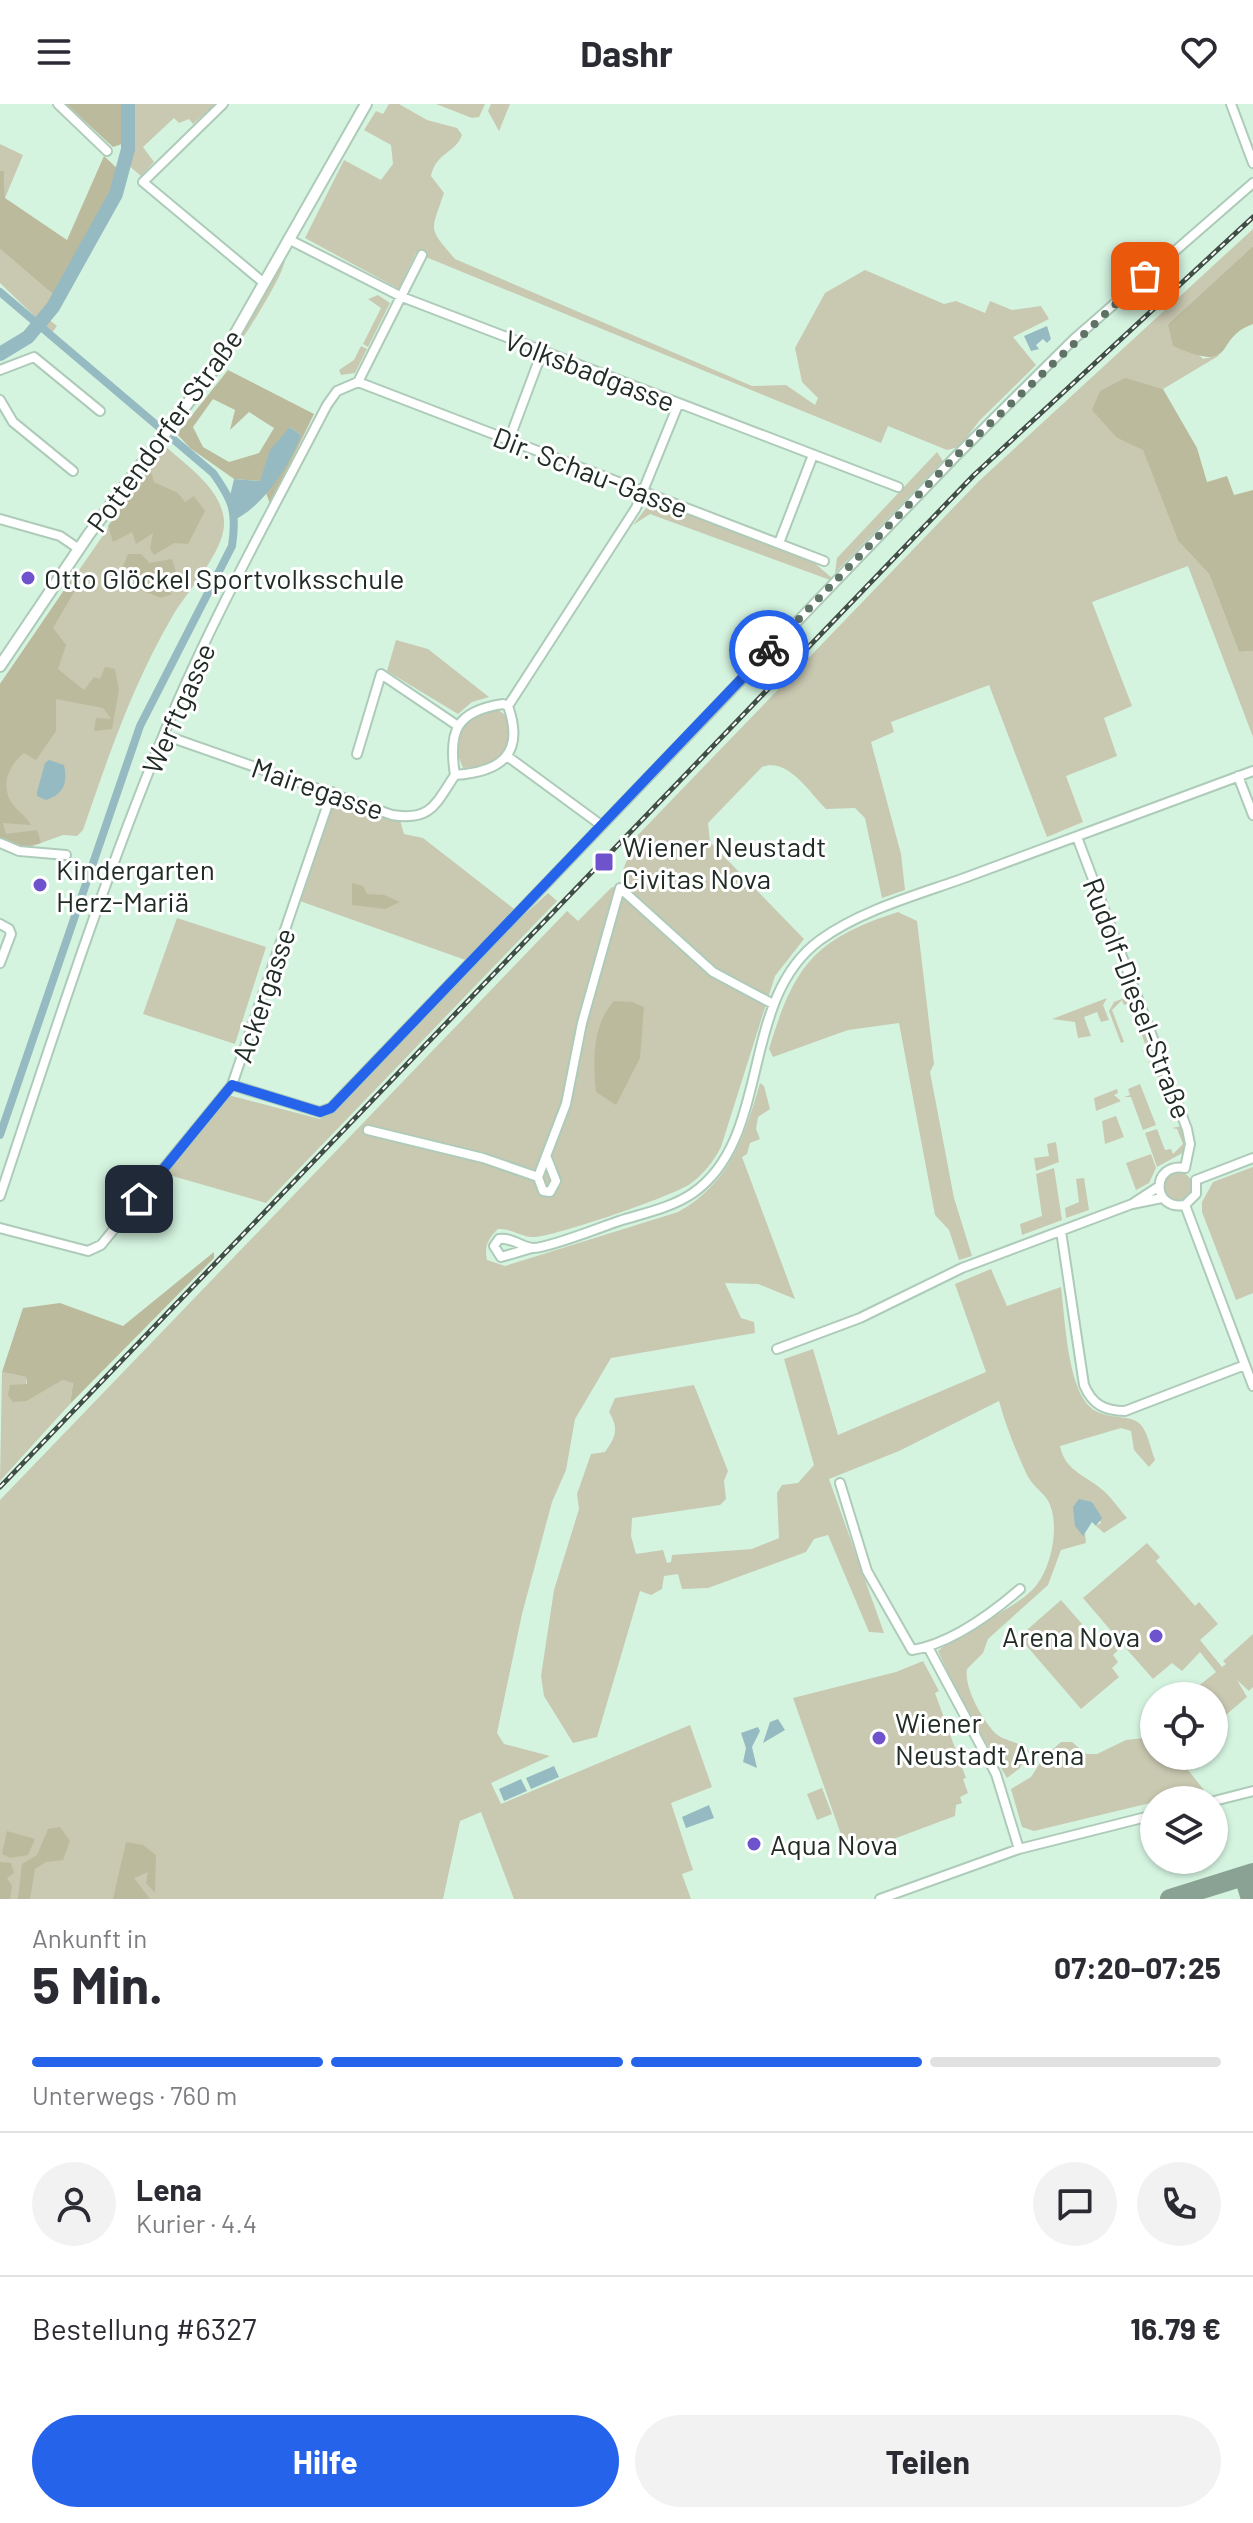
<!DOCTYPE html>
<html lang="de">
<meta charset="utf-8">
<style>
:root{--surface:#fff;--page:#f2f2f3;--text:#2b2b33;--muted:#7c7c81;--line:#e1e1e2;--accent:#2563eb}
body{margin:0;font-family:Barlow,sans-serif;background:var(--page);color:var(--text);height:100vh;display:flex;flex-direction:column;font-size:30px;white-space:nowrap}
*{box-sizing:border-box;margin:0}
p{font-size:26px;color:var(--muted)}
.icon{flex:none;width:44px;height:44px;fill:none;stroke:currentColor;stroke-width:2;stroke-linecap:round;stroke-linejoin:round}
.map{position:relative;height:1795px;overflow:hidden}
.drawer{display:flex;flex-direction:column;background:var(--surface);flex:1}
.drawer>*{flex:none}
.controls{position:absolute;left:1140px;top:1578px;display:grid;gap:16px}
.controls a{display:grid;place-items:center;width:88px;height:88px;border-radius:50%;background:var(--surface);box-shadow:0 2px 6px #0004;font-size:40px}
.pin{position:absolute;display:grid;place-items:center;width:68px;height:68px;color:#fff;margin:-34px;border-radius:16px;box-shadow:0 4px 12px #0006}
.courier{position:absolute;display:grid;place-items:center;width:80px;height:80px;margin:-40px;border:6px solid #2563eb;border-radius:50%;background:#fff;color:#222;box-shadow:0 2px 10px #0007}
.overview em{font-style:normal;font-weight:700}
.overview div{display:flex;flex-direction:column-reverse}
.overview{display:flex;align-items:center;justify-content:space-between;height:136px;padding:0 32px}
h1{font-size:52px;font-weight:700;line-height:60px}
.bar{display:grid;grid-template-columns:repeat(4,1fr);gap:12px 8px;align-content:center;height:96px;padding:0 32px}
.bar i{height:10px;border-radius:6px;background:var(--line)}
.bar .on{background:var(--accent)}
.bar p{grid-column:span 4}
.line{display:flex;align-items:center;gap:20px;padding:0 32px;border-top:2px solid var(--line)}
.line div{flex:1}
.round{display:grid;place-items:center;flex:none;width:84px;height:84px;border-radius:42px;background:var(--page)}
.action{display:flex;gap:16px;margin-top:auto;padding:16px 32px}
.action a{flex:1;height:92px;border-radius:48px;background:var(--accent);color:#fff;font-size:32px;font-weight:700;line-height:92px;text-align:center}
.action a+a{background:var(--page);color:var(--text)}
header{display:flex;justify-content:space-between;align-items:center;height:104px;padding:0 32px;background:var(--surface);font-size:36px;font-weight:700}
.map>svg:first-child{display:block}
.green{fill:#c9c8b1}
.forest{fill:#bcba9c;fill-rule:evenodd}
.water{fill:#95bac1}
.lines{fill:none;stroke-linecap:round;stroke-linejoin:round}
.canal{stroke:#95bac1;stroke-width:8}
.river{stroke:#95bac1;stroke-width:14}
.taxiway{stroke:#8aa293;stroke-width:20}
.minor-casing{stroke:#adcbb8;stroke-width:12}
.major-casing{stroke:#adcbb8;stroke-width:14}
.minor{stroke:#fff;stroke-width:8}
.major{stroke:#fff;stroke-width:10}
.rail-casing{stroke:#404f46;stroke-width:5}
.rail{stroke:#fff;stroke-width:2;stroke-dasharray:6;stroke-linecap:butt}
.done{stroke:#5f7266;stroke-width:8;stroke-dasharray:0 14.4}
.route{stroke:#2563eb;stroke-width:10}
.poi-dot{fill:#6e53cc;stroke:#fff;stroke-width:3}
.labels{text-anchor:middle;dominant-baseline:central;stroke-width:6;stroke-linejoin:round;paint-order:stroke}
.street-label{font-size:28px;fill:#202c25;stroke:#fff}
.poi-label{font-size:28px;fill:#202c25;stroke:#fff;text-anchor:start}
</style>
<header><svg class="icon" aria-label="menu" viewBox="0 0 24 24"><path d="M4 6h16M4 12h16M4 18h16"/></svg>Dashr<svg class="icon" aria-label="heart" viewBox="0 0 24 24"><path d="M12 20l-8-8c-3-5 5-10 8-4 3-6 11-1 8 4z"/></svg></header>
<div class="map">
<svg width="1253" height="1795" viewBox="0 0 1253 1795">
<rect width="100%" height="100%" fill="#d5f4e0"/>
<path class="green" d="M130,0H216L193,20L189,15L179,19L174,14L143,43L154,58L141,72L128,61Z
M389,0H399L427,16L457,24L462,31C455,50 436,48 431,72L444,89C431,128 427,123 455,155L752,282L786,281L815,301L818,294L802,278L795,244L825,189L865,166L944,200L956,197L985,209L990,197L1012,206L1041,202L1049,215L1013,233L1036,261L980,316L959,343L947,346L888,322L881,339L416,149L399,185L305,134L344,56L381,76L393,60L391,41L364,26L376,7L383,10Z
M436,0H485L479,13L472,14Z
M491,0H510L499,27L488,7Z
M0,40L23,51L5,94L4,67H0Z
M1253,125V142L1168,220L1203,255L1220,251L1163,285L1124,275L1117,334L1143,345L1178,437L1209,470L1239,548L1253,547V633L1188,462L1092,498L1132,602L1104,614L1117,652L1066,672L1083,718L1047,733L989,581L891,618L894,628L871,638L901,750L905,786L882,794L865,714L855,704L826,705C809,688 788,653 762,663L708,719L710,738L804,835L775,872L721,1043C713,1058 704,1070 690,1080C673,1092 551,1134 533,1133C520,1133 511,1124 498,1125C488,1135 484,1142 487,1156L505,1162L678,1108C730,1079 744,1034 760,979L764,982L770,1005L758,1013L756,1025L760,1035L750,1039L747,1050L742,1053L795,1195L758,1180L725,1179L741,1214L754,1218L755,1229L611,1254L575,1315L566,1366L552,1398L522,1510L497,1629L504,1640L550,1652L491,1679L501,1700L690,1621L712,1683L671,1699L693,1766L682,1770L691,1795H514L481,1708L460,1717L443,1795H0V1396L567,807L578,817L611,784L626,777L623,766L636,733L979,377Z
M0,145L57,194L42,210L57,222L52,229L0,179Z
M285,153C288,169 227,259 213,278Z
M378,191L390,199L368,243L363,240L381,204L368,195Z
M361,242L367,245L355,269L341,271L339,266L354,256Z
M165,342C187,362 222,385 224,417C226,447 186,488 172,513C133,580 108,653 83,726L77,732L63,731L30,743L0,737V580Z
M937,348L943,357L835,469L837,454Z
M653,395L811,456L832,474L830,476L650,410L633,421Z
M396,536L428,545L489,593L472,598L458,610L387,567Z
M497,605L508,613C511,635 508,650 488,663L463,664L456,646C457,623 474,606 497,605Z
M329,696L400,716L404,730L423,734L523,812L548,789L557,797L266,1099L162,1069L224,990L320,1015L471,858L297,796Z
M898,808L917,817L934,960L930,968L954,1094L972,1152L959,1156L949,1126L935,1111L899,919L848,926L773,953L769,945C794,862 814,835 898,808Z
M177,814L266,843L235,940L143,910Z
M1132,891L1152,945L1145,949L1142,947L1147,945L1130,899L1124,901L1122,896L1112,906L1124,938L1121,939L1109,907L1114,898Z
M1107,894L1103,901L1109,916L1101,918L1097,908L1084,913L1091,932L1078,934L1075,918L1052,915Z
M1156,954L1178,1012L1170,1017L1173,1013L1152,958L1147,959Z
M1140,980L1156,1021L1143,1026L1131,993H1124L1130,991L1128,985Z
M1117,985L1118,989L1114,991L1121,997L1096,1007L1094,994Z
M1116,1012L1124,1033L1105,1040L1102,1017Z
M1182,1022L1186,1047L1157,1063L1145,1029L1157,1025L1165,1046L1171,1045L1173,1050L1183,1040L1177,1025L1172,1024Z
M1056,1038L1059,1058L1036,1067L1034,1054L1049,1052L1047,1040Z
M1151,1050L1156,1064L1149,1079L1136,1086L1126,1059Z
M1253,1063V1189L1236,1196L1202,1108V1098L1213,1078Z
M1054,1064L1062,1116L1022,1131L1020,1120L1042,1112L1036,1070Z
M1164 1082a14 14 0 1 1 28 0a14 14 0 1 1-28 0Z
M1084,1074L1089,1106L1066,1114L1065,1104L1079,1098L1076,1075Z
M991,1165L1007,1202L1061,1183C1065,1213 1067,1282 1090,1303C1105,1317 1131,1309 1141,1321C1148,1329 1151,1346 1155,1356L1149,1363L1134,1346L1131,1327L1121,1324L1060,1342C1065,1368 1088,1372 1105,1388C1113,1396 1120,1406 1127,1414L1104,1429L1096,1422L1101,1419L1092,1398L1082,1431L1085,1429L1086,1439L1061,1446L1048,1481L988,1535L983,1549L967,1565C964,1584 982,1615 995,1629C1005,1638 1020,1637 1029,1647L1020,1664L1007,1674L961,1597L938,1547C964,1523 1004,1512 1031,1487C1051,1469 1062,1419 1047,1395C1041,1387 1032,1381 1027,1371C1016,1347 1006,1323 999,1297L899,1347L829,1375L884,1529L869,1528L828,1431L814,1435L806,1448L708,1484L682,1485L678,1470L664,1472L662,1485L651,1491L640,1487L597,1633L573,1639L544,1592L541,1572L554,1486L579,1405L577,1390L591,1350L605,1348C616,1332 619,1325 609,1308L615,1294L694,1281L728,1367L724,1377L726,1395L720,1401L632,1414L631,1432L636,1450L663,1446L667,1459L671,1458L672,1451L752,1445L779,1434L777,1389L782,1381L798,1379L814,1361L784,1255L813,1245L838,1331L986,1268L955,1180Z
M2,1268L26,1273L27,1297L63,1276L73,1278L70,1300L0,1377Z
M1147,1439L1160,1453L1156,1457L1195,1502L1199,1498L1218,1520L1200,1536L1222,1563L1226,1560L1223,1557L1253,1530V1583L1249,1587L1237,1576L1247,1593L1214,1621V1592H1186L1216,1568L1200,1548L1182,1567L1172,1559L1153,1575L1123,1541L1113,1551L1118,1558L1112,1564L1119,1573L1081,1605L1019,1533L1061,1496L1082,1520L1078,1524L1095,1543L1112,1528L1083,1494Z
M923,1557L939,1587L935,1589L966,1674L963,1675L968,1689L960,1693L962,1699L956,1701L955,1712L872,1743L863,1735L845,1742L793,1594L896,1568Z
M1154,1633V1652H1177L1204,1686L1034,1727L1022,1723L1011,1685L1031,1673L1044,1653L1061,1638H1072L1086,1650H1097L1126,1636Z
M822,1684L832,1710L817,1716L807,1690Z"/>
<path class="forest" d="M66,0H125V39L113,43Z
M104,52L121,68L57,194L0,145V67H4L5,94L67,136Z
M1253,142V220C1211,235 1240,271 1173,242L1168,220Z
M228,266L314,310L270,400L266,389L301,331L290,323L260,377L234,375L190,344L177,330ZM213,295L235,306L230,326L249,308L274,324L259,349L229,358L203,343L193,323Z
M1125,274L1163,285L1197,344L1207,378L1227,372L1234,391L1253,386V547L1239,548L1209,470L1178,437L1143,346L1117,334L1092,306L1100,287Z
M150,364L154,378L178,389L185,398L194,392L205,407L188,440L174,439L154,451L150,445L153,429L136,440L132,428L113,438L108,422Z
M128,450H141L150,459L172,455L176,468L163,482L172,490L161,494L135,484L144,481V474L120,469Z
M77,467L84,471L53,524L66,541L58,565L84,586L94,573L100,575L105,563L115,565L119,586L112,625L94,627L96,614L111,615L103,604L56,595V627L36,656L24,649C10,661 1,677 10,696C14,705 26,711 31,721L3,719L6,730L37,726L41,739L19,744L0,737V580Z
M352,779L363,782L367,790L384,791L400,798L385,805L352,801Z
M614,897L632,898L644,903L640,954L616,1001L596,988C593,957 592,921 614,897Z
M214,1148V1154L70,1300L73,1279L63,1276L27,1297L13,1298L8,1291L10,1281L27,1280L26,1273L2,1268L23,1204L60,1199L123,1222Z
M60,1723L70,1737L63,1756L46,1758L35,1765L30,1795H18L22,1760L37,1751L48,1725Z
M7,1727L35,1735L28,1751L10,1754L2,1750Z
M126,1738L143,1741L156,1751L155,1789L146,1779L148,1768L134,1774L150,1795H163H113Z
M0,1758L11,1759L14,1769L7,1774L12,1782L10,1795H0Z"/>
<path class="water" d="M1047,222L1051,235L1047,239L1043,235L1036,241L1039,245L1031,247L1024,232Z
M290,323L301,331C289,362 265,400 236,415L230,392L234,375L260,377L270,346Z
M49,656L64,661C68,679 64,690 46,696L37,692V688L45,659Z
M1079,1395L1092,1398L1102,1414L1096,1422L1092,1418L1083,1432L1075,1422L1073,1403Z
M778,1615L785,1626L763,1639L770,1618Z
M758,1623L760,1627L752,1643L757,1664L743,1658L746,1644L741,1629Z
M554,1662L559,1673L531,1685L526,1674Z
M521,1675L527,1687L504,1697L499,1685Z
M709,1701L714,1714L686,1724L682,1713Z"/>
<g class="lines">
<path class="canal" d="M0,188L213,369C233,397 237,408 232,442L140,622L0,1031"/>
<path class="river" d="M0,250L28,233L53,203L116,90L128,45V0"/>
<path class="taxiway" d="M1244,1772L1251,1795
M1170,1795L1253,1769"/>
<defs>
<path id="minor" d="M58,0L107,47
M223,0L143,78L264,179
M1231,0L1253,59
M288,135L402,193L898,383
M0,266L34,253L100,307
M358,278L824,457
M0,296L13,318L73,367
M509,336L542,248
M0,415L60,432L79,445
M779,439L813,351
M503,600L508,602C525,650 501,668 455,671C448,627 456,607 503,600Z
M508,602L636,404L678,301
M164,631L392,711C431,717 435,701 455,671
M357,650L381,570L458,622
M507,652L601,721
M1238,672L1253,711
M1077,733L1187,1025L1190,1040L1185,1064
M0,739L19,747L66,751
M0,820L9,825L11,830L0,859
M232,981L320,1008L331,1004L955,353L1074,235L1253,79
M368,1026L483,1054L538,1073
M547,1054L556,1077L550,1088L543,1087L538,1073L566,1000L582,919L620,784L713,868L773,900
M1185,1064C1151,1058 1151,1107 1185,1101L1196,1090V1076
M1196,1076L1253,1054
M0,1092C50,942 99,789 159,642C206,525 269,413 327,301L337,287L358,278L422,151
M1132,1100L1158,1083
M1185,1101L1253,1282
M0,1124L88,1147L101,1141L232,981L332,688
M1061,1127L1084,1281C1092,1300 1104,1307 1125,1307L1245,1261
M532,1144L501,1153L494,1142L499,1135C512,1133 521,1143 533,1144C549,1144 601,1123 619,1117C644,1109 671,1104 693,1089C773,1033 738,896 820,836C864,804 925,789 975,770C1068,736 1160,701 1253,667
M777,1245L860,1214L962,1164L1132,1100L1162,1094
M840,1379L867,1467L912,1546C950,1540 991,1510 1020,1485
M928,1543L996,1670L1019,1745
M1214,1697L1253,1687
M880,1795L1019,1745L1154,1711"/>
<path id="major" d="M0,562L89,430L221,255L366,0"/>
</defs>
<use href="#minor" class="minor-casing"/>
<use href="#major" class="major-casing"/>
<use href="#minor" class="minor"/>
<use href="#major" class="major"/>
<defs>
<path id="rail" d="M0,1383L974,371L1253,113"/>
</defs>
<use href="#rail" class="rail-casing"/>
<use href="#rail" class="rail"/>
</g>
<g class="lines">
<path class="done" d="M769,546L955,353L1145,172"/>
<path class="route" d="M139,1095L232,981L320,1008L331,1004L769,546"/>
</g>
<g class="poi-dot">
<circle cx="28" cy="474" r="8"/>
<rect x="594" y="748" width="20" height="20" rx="4"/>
<circle cx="40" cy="781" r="8"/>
<circle cx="1156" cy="1532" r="8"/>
<circle cx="879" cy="1634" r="8"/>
<circle cx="754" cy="1740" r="8"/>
</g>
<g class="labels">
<g class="street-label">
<text transform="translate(590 266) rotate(21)">Volksbadgasse</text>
<text transform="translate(164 326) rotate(-54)">Pottendorfer Straße</text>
<text transform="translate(591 368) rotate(21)">Dir. Schau-Gasse</text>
<text transform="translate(178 604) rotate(-66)">Werftgasse</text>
<text transform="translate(318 684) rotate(19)">Mairegasse</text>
<text transform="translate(263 891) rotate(-71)">Ackergasse</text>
<text transform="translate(1138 894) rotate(69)">Rudolf-Diesel-Straße</text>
</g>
<g class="poi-label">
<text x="44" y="474">Otto Glöckel Sportvolksschule</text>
<text x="622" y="742">Wiener Neustadt<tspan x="622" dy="32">Civitas Nova</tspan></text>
<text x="56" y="765">Kindergarten<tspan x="56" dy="32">Herz-Mariä</tspan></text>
<text x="1140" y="1532" text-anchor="end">Arena Nova</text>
<text x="895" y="1618">Wiener<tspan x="895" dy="32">Neustadt Arena</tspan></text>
<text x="770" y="1740">Aqua Nova</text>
</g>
</g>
</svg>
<div class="controls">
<a><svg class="icon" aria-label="locate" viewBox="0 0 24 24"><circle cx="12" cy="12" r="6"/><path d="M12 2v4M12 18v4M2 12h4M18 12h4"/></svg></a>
<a><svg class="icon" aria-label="layers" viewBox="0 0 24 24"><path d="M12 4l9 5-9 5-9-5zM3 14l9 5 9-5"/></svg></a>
</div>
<div class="pin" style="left:1145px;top:172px;background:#ea580c"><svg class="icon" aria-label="bag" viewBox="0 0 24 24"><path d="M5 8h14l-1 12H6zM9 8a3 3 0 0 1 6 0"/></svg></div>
<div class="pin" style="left:139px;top:1095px;background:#1f2937"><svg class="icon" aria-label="home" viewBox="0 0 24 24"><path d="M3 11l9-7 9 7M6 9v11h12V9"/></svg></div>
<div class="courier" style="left:769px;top:546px"><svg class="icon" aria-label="bike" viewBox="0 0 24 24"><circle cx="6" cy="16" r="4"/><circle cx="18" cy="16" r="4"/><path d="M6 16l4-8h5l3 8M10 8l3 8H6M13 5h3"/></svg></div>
</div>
<section class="drawer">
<div class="overview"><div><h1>5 Min.</h1><p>Ankunft in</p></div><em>07:20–07:25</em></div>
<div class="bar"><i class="on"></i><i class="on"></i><i class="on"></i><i></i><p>Unterwegs · 760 m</p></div>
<div class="line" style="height:144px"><a class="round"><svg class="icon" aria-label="person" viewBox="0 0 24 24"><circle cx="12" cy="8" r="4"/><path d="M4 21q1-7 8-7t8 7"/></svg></a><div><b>Lena</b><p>Kurier · 4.4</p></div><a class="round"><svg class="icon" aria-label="chat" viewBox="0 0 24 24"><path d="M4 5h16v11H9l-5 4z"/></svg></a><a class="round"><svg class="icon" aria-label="phone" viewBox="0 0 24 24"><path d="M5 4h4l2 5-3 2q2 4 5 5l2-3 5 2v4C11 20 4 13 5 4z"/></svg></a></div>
<div class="line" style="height:104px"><div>Bestellung #6327</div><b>16.79 €</b></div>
<div class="action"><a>Hilfe</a><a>Teilen</a></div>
</section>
